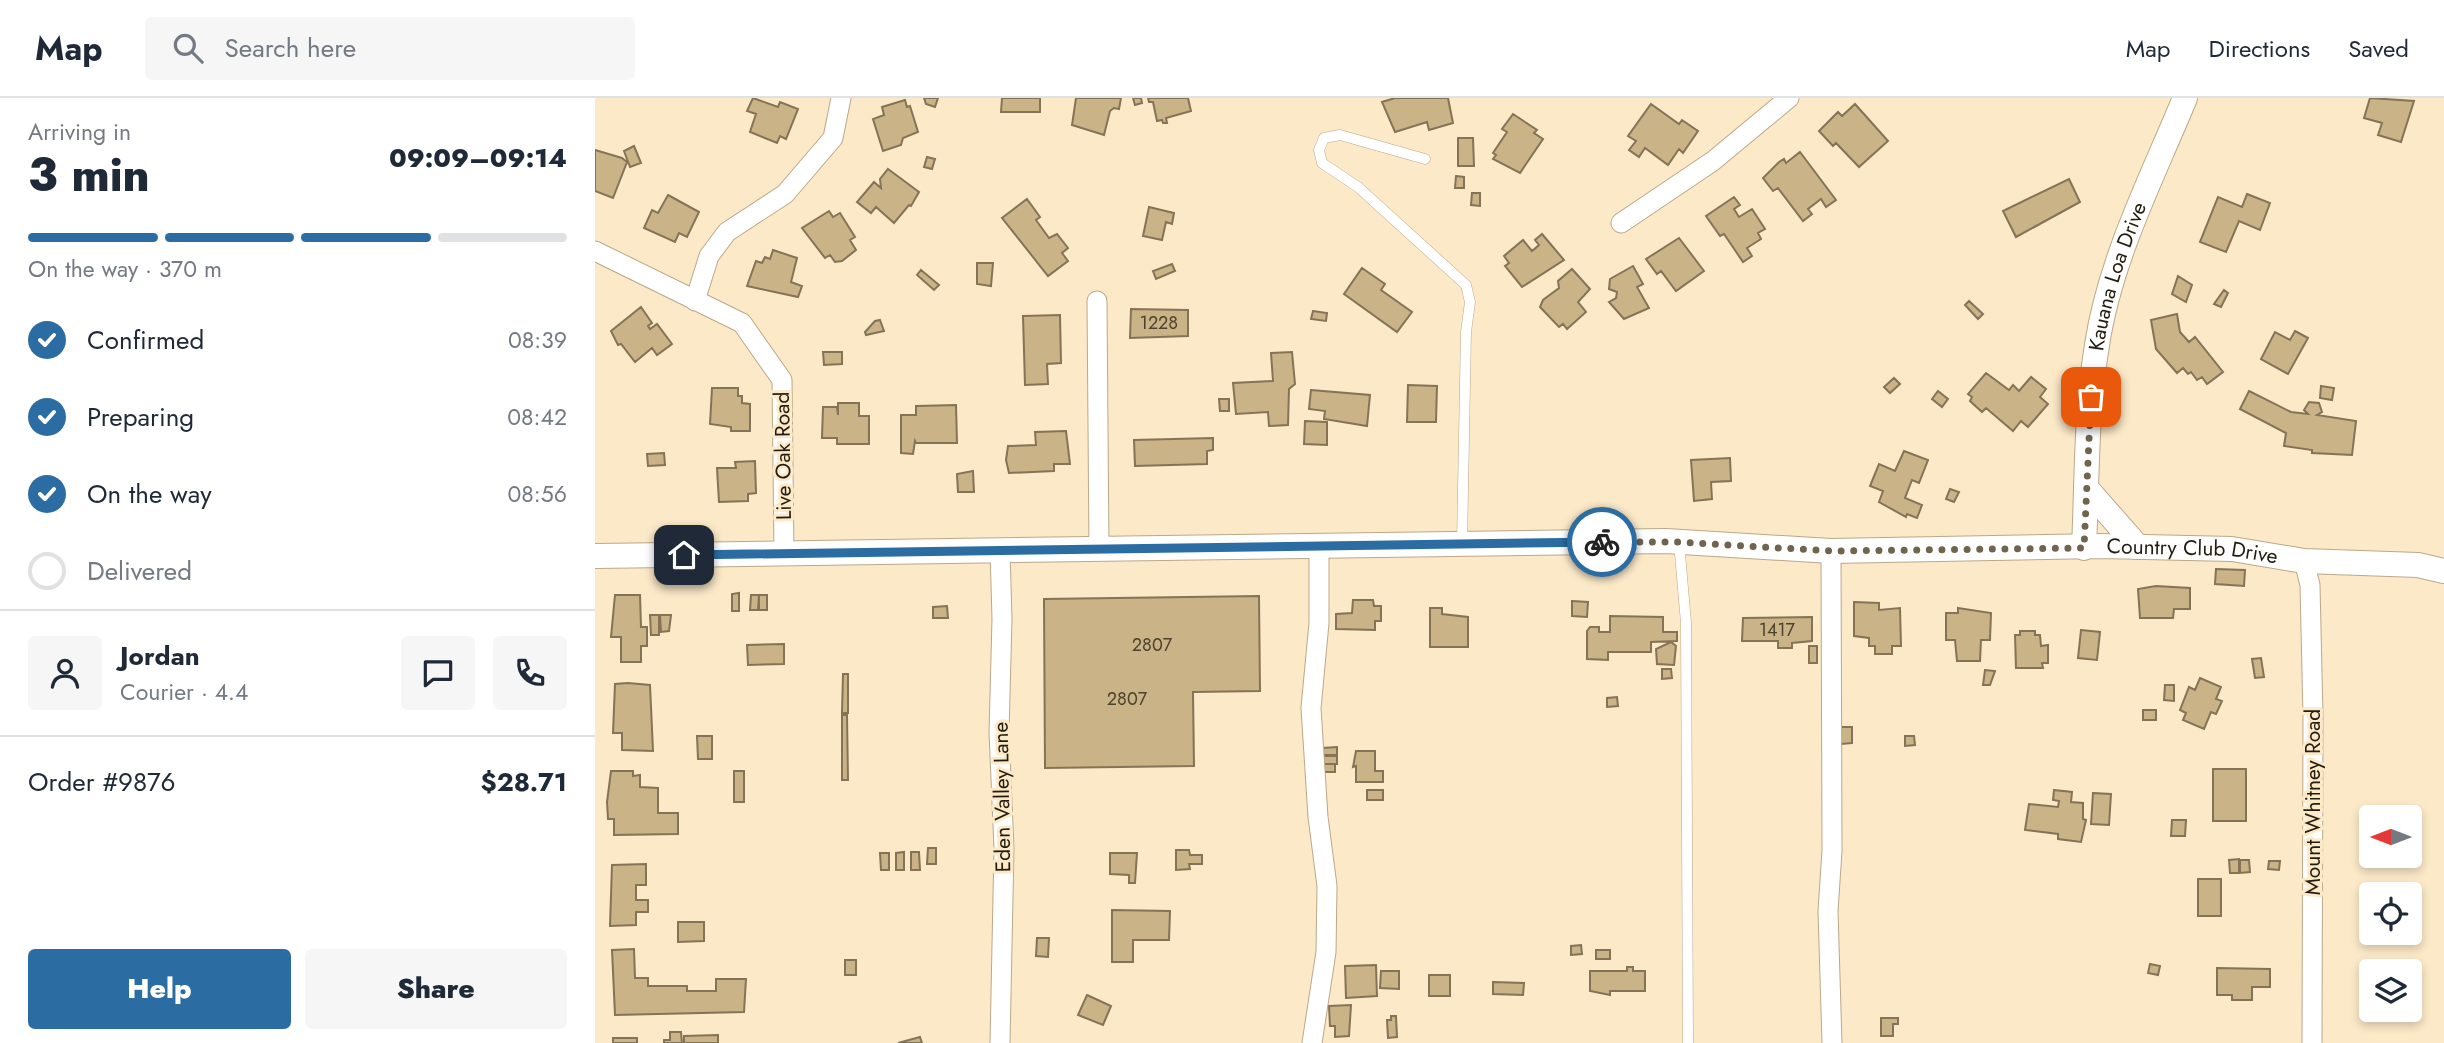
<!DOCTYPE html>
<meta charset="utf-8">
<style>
:root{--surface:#fff;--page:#f6f6f7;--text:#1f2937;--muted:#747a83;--line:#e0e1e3;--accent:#2b6da3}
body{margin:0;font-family:Jost,sans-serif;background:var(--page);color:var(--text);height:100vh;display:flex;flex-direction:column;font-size:26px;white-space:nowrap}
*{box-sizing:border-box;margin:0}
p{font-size:23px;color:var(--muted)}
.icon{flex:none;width:38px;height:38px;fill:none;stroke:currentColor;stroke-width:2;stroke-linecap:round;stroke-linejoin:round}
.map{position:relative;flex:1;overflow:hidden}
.details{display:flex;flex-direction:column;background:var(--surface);width:595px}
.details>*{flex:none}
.needle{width:46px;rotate:270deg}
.fabs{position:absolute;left:1764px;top:707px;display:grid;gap:14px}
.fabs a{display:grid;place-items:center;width:63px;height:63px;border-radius:7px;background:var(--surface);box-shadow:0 4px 10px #0003;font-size:35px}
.pin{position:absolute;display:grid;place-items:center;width:60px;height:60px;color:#fff;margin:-30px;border-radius:14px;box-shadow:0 4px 10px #0006}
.courier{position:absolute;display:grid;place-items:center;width:70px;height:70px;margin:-35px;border:5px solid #2b6da3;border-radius:50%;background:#fff;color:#222;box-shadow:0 2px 9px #0007}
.overview em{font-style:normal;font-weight:800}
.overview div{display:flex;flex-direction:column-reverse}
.overview{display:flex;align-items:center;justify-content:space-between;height:119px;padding:0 28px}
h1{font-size:46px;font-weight:800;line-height:52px}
.bar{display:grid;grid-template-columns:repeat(4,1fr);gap:10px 7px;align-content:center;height:84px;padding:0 28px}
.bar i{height:9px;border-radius:5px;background:var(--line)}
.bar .active{background:var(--accent)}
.bar p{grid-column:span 4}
.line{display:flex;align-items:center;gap:18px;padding:0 28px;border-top:2px solid var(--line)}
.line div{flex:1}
.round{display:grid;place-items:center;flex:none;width:74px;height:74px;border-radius:7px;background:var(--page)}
ol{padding:0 28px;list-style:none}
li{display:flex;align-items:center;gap:21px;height:77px}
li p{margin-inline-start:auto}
li .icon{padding:7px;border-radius:50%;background:var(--accent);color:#fff;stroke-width:4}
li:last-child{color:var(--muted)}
li i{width:38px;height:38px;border:4px solid var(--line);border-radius:50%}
.button{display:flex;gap:14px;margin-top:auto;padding:14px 28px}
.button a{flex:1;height:80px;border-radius:7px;background:var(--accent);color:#fff;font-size:28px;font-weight:800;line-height:80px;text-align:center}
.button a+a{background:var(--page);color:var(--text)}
header{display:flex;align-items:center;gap:42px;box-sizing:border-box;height:98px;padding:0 35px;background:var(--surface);border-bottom:2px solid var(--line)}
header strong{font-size:33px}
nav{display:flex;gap:38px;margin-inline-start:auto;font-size:24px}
.search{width:490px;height:63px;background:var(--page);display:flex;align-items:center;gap:18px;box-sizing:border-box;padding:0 24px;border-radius:7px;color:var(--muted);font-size:26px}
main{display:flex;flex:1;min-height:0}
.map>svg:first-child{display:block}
.building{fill:#cbb388;stroke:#847356;stroke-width:2}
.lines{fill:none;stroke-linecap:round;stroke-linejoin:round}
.service-casing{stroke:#baa889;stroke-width:11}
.minor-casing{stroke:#baa889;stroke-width:21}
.tertiary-casing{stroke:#baa889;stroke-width:26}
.service{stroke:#fff;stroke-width:10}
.minor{stroke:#fff;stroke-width:19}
.tertiary{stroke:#fff;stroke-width:24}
.done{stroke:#6f6450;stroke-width:7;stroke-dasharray:0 12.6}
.route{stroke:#2b6da3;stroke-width:9}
.labels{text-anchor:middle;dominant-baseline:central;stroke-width:6;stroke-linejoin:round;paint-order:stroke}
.number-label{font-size:18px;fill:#4d422e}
.street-label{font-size:21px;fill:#231c10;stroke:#fce9c8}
</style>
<header>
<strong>Map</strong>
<div class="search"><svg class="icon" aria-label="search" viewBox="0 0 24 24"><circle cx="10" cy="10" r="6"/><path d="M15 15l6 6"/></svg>Search here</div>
<nav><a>Map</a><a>Directions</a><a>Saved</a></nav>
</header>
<main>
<section class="details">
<div class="overview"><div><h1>3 min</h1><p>Arriving in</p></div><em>09:09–09:14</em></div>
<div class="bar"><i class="active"></i><i class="active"></i><i class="active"></i><i></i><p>On the way · 370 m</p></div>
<ol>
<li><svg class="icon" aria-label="check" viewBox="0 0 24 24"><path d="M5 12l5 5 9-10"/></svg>Confirmed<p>08:39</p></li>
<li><svg class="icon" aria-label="check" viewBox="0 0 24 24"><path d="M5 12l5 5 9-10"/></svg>Preparing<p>08:42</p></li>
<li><svg class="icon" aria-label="check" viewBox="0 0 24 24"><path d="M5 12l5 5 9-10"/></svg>On the way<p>08:56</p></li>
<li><i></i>Delivered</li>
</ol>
<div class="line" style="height:126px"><a class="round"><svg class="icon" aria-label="person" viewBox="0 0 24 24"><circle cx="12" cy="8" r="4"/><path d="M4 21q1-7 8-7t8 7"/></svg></a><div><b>Jordan</b><p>Courier · 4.4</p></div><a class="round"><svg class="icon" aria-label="chat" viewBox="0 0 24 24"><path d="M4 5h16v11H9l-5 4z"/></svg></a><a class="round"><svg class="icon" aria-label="phone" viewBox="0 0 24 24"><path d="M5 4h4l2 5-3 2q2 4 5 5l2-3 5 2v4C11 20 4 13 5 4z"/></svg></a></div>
<div class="line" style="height:91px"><div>Order #9876</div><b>$28.71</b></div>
<div class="button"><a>Help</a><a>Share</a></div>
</section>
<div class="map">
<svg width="1849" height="945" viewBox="0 0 1849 945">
<rect width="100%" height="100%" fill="#fce9c8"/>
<path class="building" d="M158,0L183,9L185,4L203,11L191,41L185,38L182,45L155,34L161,16L152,13Z
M329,0H343L340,9L331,6Z
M407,0H445V14H406Z
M481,0H526L524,11L519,10L515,13L509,37L477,27Z
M538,0H546L547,5L540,7Z
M553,0H593L596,13L571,20L572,25H568L567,22L562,23L558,4H554Z
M800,0H853L858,25L834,32L832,24L800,34L787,4Z
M1775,0L1819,3L1806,44L1783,37L1787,25L1769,20Z
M310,2L312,9L315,8L323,34L308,40L306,47L288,53L278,21L289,17L287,9Z
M1056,6L1084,26L1087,22L1103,33L1088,55L1084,51L1073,67L1050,50L1044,59L1034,52L1041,43L1033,38Z
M1260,6L1293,43L1264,69L1241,45L1238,48L1224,33L1243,14L1247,18Z
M918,16L942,32L939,35L948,41L925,75L898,61L901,57L898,55L912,34L907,31Z
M863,40H878L879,68H863Z
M39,48L46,65L35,69L29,53Z
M0,52L27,60L32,64L18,100L0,93Z
M1205,54L1241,102L1231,109L1226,101L1213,111L1217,116L1208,123L1183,90L1178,93L1168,80L1184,64L1189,61L1191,65Z
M332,59L340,61L337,71L329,69Z
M293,71L324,94L316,108L314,107L299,125L281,109L276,115L262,104L279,84L286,90L285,81Z
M861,78L869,79V90H860Z
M1474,81L1485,104L1421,139L1408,113Z
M877,95H885V108L876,107Z
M1652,96L1675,105L1665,132L1644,123L1631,154L1605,144L1623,99L1647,109Z
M73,97L104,114L92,139L84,135L80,144L49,130L57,112L63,115Z
M1139,99L1145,107L1139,111L1144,119L1157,111L1170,131L1163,135L1166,141L1152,150L1157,158L1148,164L1129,136L1125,138L1111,118Z
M432,101L445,119L441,122L454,140L462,136L473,150L467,155L473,163L453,178L407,120Z
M554,109L579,115L577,126L571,124L567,142L548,138Z
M234,113L238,119L245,115L260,139L255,142L261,152L247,163L240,164L235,157L230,160L207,130Z
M947,136L969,162L927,189L910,168L914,165L909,158L928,142L937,153L944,147L940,142Z
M1084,140L1109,173L1081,193L1066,173L1062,176L1051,161Z
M178,152L202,160L196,184L207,188L203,199L152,188L161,163L167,165L170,159L175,161Z
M382,165H398L396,188L382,186Z
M577,166L580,173L561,181L558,173Z
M1038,168L1048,186L1042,189L1054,210L1029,221L1014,204L1021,200L1022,194L1014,191L1015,181Z
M767,170L790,186L786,192L817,214L802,234L749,196Z
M977,171L995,191L983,204L991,214L972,231L968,226L964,229L945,209L948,202L964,190L963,183Z
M326,172L344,187L339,192L322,177Z
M1583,178L1597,187L1591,204L1577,196Z
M1629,192L1633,195L1626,209L1619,206Z
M1374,203L1388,216L1383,221L1370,207Z
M46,209L57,225L53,228L55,231L62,226L77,246L62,257L57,250L40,264L26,246L23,247L16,233Z
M536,211L593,212V238L535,240Z
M718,213L732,215L731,223L716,221Z
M1582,216L1585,234L1594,244L1600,239L1628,274L1612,286L1607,279L1602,282L1596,274L1593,276L1588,270L1582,275L1561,251L1556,222Z
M465,217L466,265L452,266L453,286L430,287L428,218Z
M285,222L289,233L271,237L270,234L280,223Z
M1700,233L1713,240L1693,276L1666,261L1680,234L1695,242Z
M228,254H247V266L229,267Z
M697,254L700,286L694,291L693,327L674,328L673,314L641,316L638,285L678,283L676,255Z
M1391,275L1414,292L1418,287L1424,293L1436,279L1451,291L1445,299L1453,306L1433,329L1426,323L1418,333L1391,310L1387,314L1375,303L1377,299L1373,296Z
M1299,280L1305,286L1295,295L1289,289Z
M813,287L842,288L841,324H812Z
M1726,288L1739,290L1737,302L1725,300Z
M117,290H143V298H147V305L155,306V333H136V329L115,326Z
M716,292L775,297L772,328L729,321L730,313L714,311Z
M1343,293L1353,301L1347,309L1337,301Z
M1654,293L1696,314L1713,316L1709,312L1714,304L1724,305L1727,314L1722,317L1761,323L1757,357L1717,355V352L1689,348L1691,335L1645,311Z
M624,301H634V313H625Z
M243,305H264V318H274V346H242V340H227L228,309H242L243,317Z
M361,307L362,345H321L320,343L318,356L306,355V317H321V308Z
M710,323L732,324V347L709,346Z
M471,333L475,366H459V373L414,375L411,362L413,348L441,347L440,334Z
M618,340V352L612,353V366L540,368L539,342Z
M1309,353L1333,362L1324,385L1317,382L1310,400L1327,407L1322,420L1312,416L1311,419L1284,404L1288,393L1275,388L1284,366L1300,373Z
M69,355L70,367L53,368L52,356Z
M1135,360L1136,383L1116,384L1117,401L1099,403L1096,362Z
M160,363L161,395L153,396V403L124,404L122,370H141L140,364Z
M378,373L379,394H363L362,376Z
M1355,391L1364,394L1359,404L1351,401Z
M1621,471L1650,472L1649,488L1620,486Z
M1561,488L1595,490V511H1579L1578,520H1545L1543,491Z
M144,495V513H137V496Z
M20,497H45L46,529H52V548H46V564H26V539H16Z
M156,497H164L163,512H155Z
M164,497H172V512H164Z
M664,498L665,593L598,594L599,668L450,670L449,501Z
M758,502H778L779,508H786V523H780V532L741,531V516L757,515Z
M977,503L993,504L992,519L977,518Z
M1259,504L1284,505V512L1305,510L1306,548H1297V556H1280V548H1274V540L1259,538Z
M352,508L353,520H338V509Z
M835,510H847V516L873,519V549H835Z
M1363,510L1396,515L1395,542H1386L1385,563H1362L1360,542H1351V515H1363Z
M55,517H64V537H56Z
M65,517H76L74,533L66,534Z
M1015,518L1068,519V534H1082V543L1056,544V554H1013V562L992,561V533L995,529H1004V534H1015Z
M1217,519V543L1197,545V550H1183V543H1147L1148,520Z
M1486,532L1505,534L1502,562L1483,560Z
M1425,533H1440V537H1445L1446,548L1453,547V565H1447L1448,570H1421L1420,537H1425Z
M1076,544L1081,548L1079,567L1062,566L1061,551Z
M189,546V566L153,567L152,547Z
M1214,548H1222V565H1214Z
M1666,560L1669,579L1660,580L1657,561Z
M1067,571H1076L1077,580L1067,581Z
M1390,572L1400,573L1395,587H1388Z
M248,576H253V615H247Z
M1605,580L1626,589L1621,601L1627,603L1621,616L1616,614L1609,631L1588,622L1591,615L1585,612L1594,589L1600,592Z
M33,585L55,587L58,653L27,652V635H18L20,586Z
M1570,587H1579V603L1569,602Z
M1022,599L1023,608L1012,609V600Z
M1548,612H1561V622H1548Z
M247,617H252L253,682H247Z
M1246,629H1257V645L1246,646Z
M102,638H117V661H103Z
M1310,638H1319L1320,647L1310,648Z
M742,649V657H727V650Z
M761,653H780V673H788V684H761V668L758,669Z
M727,658H742V666H727Z
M727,666H740V674H727Z
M1618,671H1651V723H1618Z
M16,673H38V678L45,677V689L63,690V715H83V736L19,737V721H13L12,704Z
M139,673H149V704H139Z
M772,692H788V702H772Z
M1459,692L1477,694L1476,704L1488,705V721L1491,722L1486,744L1463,741V736L1430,732L1434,706L1463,709L1464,703L1458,702Z
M1498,695L1516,696L1514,727L1496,726Z
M1577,722H1591L1590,738H1576Z
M333,750H341V766H332Z
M581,752H594L595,757H607V766H594L595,771L581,772Z
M309,754V772H301V755Z
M316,754H324L325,772H316Z
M285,755H294V772H286Z
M515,755H542L540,785H534V777L515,776Z
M1644,761V775H1635L1634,762Z
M1645,762H1654L1655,774L1645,775Z
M1674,763H1685L1684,772L1673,771Z
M51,766V787H41V802H53V814H41V827L15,828L17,767Z
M1603,781H1626V818H1603Z
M517,812L575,813L574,842H538V864H517Z
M83,824H109V843L83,844Z
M442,840H454L453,859L441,858Z
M986,847L987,856L976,857V848Z
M39,851L40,880H53V888H92V893H121V881H151L149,914L20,917L17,852Z
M1001,852H1015V861H1001Z
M250,862H261V877H250Z
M1555,866L1565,868L1563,877L1553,875Z
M781,867L782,898L751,900L750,868Z
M1032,869H1038V873H1050V893H1015V897L995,893V873H1032Z
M1622,870L1675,871V889H1657V902H1637V897H1622Z
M786,873H804V891L785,890Z
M834,877H855V898H834Z
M898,884L929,885L928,897L898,896Z
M492,897L516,908L508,927L483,917Z
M756,907L754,938L740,939V928H735L734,908Z
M796,918H801L802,939L793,940L792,922H796Z
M1286,920H1303V926H1298V938H1286Z
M75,934H86L87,945H69V942H75Z
M123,937V945H89V938Z
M325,939L327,945H303Z
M18,940H42V945H18Z"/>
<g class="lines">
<defs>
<path id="service" d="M830,61L745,37L729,40L724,52L727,65L763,89L871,187L875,204L871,234L867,445
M1084,444L1091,525L1093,945"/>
<path id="minor" d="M1026,125L1118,63L1194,0
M0,153L147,225L187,282L189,457
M100,203L114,158L132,134L190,96L238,40L246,0
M502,203L504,452
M1236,453L1237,753L1233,813L1237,945
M1709,463L1715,487L1718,619L1717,945
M405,945L409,750L404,635L407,521L405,452
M717,945L731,854L732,788L723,719L716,610L724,525V450"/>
<g id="tertiary">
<path d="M1492,391L1543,449"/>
<path id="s1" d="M1489,450C1492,382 1491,313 1502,247C1515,161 1557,80 1590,0"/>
<path id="s2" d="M0,458L1071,443L1236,453L1506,448L1637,451L1709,463L1823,467L1849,473"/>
</g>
</defs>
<use href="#service" class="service-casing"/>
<use href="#minor" class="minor-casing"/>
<use href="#tertiary" class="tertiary-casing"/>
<use href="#service" class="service"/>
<use href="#minor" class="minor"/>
<use href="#tertiary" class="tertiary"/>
</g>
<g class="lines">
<path class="done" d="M1007,444H1084L1236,453L1489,450L1496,299"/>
<path class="route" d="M89,457L1007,444"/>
</g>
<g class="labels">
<g class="number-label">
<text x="564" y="225">1228</text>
<text x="1182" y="532">1417</text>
<text x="557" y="547">2807</text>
<text x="532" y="601">2807</text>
</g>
<g class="street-label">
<text stroke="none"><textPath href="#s1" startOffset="275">Kauana Loa Drive</textPath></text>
<text transform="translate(188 358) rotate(-91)">Live Oak Road</text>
<text stroke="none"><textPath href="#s2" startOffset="1598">Country Club Drive</textPath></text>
<text transform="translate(407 699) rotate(-91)">Eden Valley Lane</text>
<text transform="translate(1718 704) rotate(-90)">Mount Whitney Road</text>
</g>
</g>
</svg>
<div class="fabs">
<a><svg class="needle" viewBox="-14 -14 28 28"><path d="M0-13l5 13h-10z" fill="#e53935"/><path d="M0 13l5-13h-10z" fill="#747a83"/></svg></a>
<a><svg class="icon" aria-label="locate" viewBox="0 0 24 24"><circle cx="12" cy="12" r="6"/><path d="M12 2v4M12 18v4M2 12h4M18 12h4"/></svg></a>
<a><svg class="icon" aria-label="layers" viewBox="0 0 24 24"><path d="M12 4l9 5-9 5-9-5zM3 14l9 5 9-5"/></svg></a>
</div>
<div class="pin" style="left:1496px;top:299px;background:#ea580c"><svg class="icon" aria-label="bag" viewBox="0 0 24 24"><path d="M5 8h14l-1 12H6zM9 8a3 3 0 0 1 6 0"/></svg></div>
<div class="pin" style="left:89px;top:457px;background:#1f2937"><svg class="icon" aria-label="home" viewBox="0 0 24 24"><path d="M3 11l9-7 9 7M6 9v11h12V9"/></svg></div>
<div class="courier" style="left:1007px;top:444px"><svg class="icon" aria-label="bike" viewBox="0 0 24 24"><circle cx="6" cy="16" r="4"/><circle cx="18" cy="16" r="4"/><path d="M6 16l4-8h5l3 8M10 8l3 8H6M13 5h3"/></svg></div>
</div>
</main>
